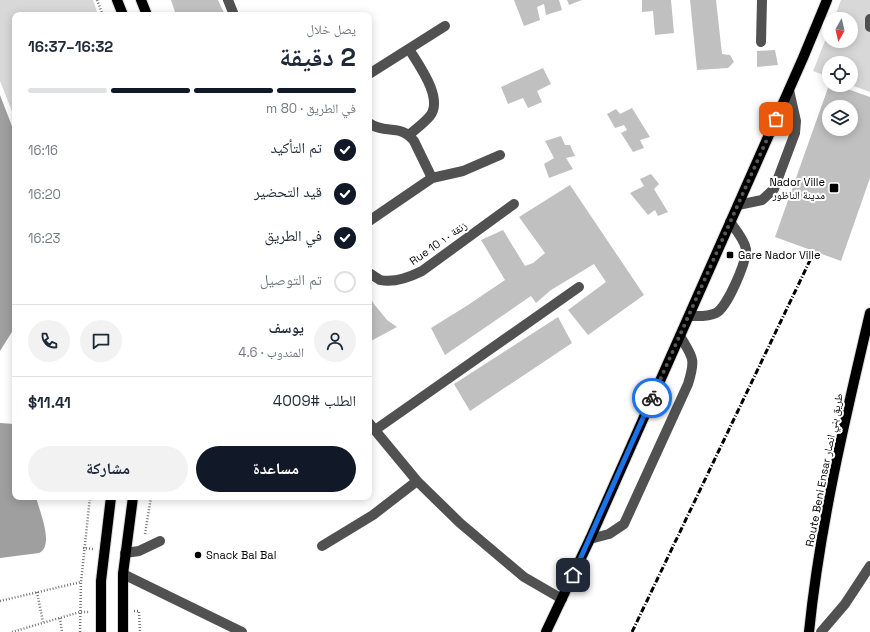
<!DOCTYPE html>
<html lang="ar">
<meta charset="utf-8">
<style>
:root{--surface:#fff;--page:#f2f2f3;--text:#1f2937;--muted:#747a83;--line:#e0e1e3;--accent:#111827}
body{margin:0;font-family:"Space Grotesk","Noto Naskh Arabic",sans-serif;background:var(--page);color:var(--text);direction:rtl;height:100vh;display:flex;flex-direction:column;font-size:15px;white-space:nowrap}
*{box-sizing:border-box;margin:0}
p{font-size:13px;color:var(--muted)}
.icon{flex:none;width:22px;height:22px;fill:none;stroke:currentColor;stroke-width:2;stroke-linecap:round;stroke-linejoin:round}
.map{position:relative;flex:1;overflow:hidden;direction:ltr}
.side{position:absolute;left:12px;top:12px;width:360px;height:488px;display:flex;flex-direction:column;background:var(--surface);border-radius:8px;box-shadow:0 2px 10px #0003;direction:rtl}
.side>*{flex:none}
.needle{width:26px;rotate:188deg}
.controls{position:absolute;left:822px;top:12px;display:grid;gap:8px}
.controls a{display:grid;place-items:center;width:36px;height:36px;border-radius:50%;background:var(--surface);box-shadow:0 2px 10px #0003;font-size:20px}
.pin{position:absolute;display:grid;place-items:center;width:34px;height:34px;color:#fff;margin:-17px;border-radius:8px;box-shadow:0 2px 6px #0006}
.courier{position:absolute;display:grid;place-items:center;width:40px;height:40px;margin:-20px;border:3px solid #1a73e8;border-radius:50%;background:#fff;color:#222;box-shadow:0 1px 5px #0007}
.headline em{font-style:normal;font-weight:700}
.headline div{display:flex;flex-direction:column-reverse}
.headline{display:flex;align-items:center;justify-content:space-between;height:68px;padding:0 16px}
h1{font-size:26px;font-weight:700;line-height:30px}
.bar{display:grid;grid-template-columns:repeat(4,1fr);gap:6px 4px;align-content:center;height:48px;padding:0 16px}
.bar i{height:5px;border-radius:3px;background:var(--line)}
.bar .on{background:var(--accent)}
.bar p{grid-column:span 4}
.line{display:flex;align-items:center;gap:10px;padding:0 16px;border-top:1px solid var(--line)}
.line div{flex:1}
.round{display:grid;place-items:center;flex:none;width:42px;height:42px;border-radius:21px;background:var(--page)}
ol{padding:0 16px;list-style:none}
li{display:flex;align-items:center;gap:12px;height:44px}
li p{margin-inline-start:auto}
li .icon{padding:4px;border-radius:50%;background:var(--accent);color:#fff;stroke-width:4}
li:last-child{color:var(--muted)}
li i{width:22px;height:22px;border:2px solid var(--line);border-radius:50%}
.cta{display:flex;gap:8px;margin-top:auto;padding:8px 16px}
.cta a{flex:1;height:46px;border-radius:24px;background:var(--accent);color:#fff;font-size:16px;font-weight:700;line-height:46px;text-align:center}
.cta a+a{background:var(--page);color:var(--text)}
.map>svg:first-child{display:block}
.green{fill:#d8d8d8}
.water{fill:#9f9f9f}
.building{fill:#c0c0c0;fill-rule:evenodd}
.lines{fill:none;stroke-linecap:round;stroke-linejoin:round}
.major-casing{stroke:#dbdbdb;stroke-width:12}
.path{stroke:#737373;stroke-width:2.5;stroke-dasharray:1 2;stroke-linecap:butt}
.minor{stroke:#515151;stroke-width:10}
.major{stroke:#000;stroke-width:10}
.rail{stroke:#000;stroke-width:3;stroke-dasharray:6 2 1 2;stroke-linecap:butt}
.done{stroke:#595959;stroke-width:4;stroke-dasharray:0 7.2}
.route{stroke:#1a73e8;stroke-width:5}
.poi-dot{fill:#000;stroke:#fff;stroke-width:1.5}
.labels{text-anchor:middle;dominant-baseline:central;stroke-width:4;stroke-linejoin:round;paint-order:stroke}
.poi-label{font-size:11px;fill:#000;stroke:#fff;text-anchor:start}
.street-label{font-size:11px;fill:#000;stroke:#fff}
</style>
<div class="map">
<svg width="870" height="632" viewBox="0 0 870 632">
<rect width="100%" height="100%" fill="#fff"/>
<path class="green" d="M0,0H93L98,15H15V119L0,81Z
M841,0H870V92L851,85V63H829V77L813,71L829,31V41H851V19H834Z"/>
<path class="water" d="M0,95L15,134V327L0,351Z
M0,423L15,424V497H36C39,510 55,546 39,553L0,558Z"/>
<path class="building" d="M171,0H218L225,15H176Z
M514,0H559L562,10L546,15L544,4L537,7L540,20L524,26Z
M567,0H582L569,5Z
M642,0H671L674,33L655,35L653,11L642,12Z
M690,0H716L722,54L730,55L734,62L728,68L697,70Z
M775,50L778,65L757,67V51Z
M543,68L551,84L537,91L542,102L528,108L523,98L508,104L501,87Z
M829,85H836L870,97V178L841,261L775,237ZM829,107H851V129H829Z
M632,108L650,137L640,140L644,148L633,152L621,133L627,130L624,125L615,128L607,114L616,109L620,114Z
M561,136L565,145H570L575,156L566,158L573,169L549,178L544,164L554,158L545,141Z
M651,174L659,184L654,189L668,212L658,216L655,210L648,215L630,193L644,186L640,179Z
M570,185L644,295L588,335L568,310L606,282L594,264L551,290L536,303L531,296L445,355L431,328L468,305L505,280L481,240L503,230L525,266L533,263L545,253L519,217Z
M369,295L374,304L387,320L397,327L369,342Z
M558,317L572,343L470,411L454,384Z"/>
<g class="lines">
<defs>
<path id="major" d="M117,0L123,15
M141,0L147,15
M101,632V581L111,497
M123,632V574L133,497
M546,632L590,539L803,58L827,0
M809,632C820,524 845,419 870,313"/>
</defs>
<use href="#major" class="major-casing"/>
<path class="path" d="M97,0L103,15
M145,534L151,497
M83,548L93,549
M37,592L43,622
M0,601L81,582
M134,611H139L140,632
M60,618L62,632
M12,632L80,612H89
M80,632L81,582L90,497"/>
<path class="minor" d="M228,0L234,15
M870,19V27
M761,42L762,0
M409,49C418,64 444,98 430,116C424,123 416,129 409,135
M369,74L445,26
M369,123C385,135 400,123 414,141L432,178
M738,205L762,200L774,189L795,133L796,121L789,90
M369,221L432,178L463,171L500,155
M369,273C372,275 377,278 380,280C393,283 410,277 422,271L514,204
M689,316C698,316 708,317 716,313C727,308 747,261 746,249C744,239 736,230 730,222
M369,423L417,481L460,523L524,577L562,599
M375,430L579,287
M590,539L609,534L624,524L688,384C696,358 693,358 680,336
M322,546L373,515L417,481
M125,553L139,551L160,541
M123,574L242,632
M821,632L845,604L870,566"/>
<use href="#major" class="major"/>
<path class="rail" d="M632,632L814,252"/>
</g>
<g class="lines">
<path class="done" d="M652,398L776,119"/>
<path class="route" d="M573,575L652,398"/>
</g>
<g class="poi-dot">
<rect x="829" y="183" width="10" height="10" rx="2"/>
<rect x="726" y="251" width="8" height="8" rx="2"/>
<circle cx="198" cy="555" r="4"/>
</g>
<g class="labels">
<g class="poi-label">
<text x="825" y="182" text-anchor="end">Nador Ville<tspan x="825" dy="13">مدينة الناظور</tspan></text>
<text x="738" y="255">Gare Nador Ville</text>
<text x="206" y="555">Snack Bal Bal</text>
</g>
<g class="street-label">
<text transform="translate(438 243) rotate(-35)">Rue 10 زنقة ١٠</text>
<text transform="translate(824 470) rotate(-79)">Route Beni Ensar طريق بني انصار</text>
</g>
</g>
</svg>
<div class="controls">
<a><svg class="needle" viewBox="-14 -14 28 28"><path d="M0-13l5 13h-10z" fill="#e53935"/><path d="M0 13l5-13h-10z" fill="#747a83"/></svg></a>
<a><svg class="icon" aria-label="locate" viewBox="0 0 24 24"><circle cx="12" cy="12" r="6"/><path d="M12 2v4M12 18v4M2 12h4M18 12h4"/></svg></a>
<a><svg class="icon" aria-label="layers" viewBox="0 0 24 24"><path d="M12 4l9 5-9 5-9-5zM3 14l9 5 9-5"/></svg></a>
</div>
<div class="pin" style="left:776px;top:119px;background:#ea580c"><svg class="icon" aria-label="bag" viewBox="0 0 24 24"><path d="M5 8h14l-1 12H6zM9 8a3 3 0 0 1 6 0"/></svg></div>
<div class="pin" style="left:573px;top:575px;background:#1f2937"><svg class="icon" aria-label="home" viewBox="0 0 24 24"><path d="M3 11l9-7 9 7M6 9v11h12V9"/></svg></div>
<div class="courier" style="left:652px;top:398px"><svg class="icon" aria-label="bike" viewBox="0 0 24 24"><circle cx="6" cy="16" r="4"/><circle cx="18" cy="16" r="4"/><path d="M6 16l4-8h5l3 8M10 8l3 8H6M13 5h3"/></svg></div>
<section class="side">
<div class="headline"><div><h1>2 دقيقة</h1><p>يصل خلال</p></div><em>16:32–16:37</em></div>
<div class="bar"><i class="on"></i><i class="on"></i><i class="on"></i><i></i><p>في الطريق · 80 m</p></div>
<ol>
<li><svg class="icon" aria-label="check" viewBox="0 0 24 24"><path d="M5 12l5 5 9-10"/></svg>تم التأكيد<p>16:16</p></li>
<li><svg class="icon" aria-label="check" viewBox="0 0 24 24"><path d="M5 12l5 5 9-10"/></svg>قيد التحضير<p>16:20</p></li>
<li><svg class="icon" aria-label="check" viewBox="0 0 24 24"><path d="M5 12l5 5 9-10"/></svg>في الطريق<p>16:23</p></li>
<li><i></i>تم التوصيل</li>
</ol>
<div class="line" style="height:72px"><a class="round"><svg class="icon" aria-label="person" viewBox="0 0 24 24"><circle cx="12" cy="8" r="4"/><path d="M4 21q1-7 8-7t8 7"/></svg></a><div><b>يوسف</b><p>المندوب · 4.6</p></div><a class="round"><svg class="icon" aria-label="chat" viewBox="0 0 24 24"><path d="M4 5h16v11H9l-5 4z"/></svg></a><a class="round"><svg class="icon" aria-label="phone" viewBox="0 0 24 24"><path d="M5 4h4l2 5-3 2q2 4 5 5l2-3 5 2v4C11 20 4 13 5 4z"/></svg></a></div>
<div class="line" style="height:52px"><div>الطلب #4009</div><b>$11.41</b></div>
<div class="cta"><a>مساعدة</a><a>مشاركة</a></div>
</section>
</div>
